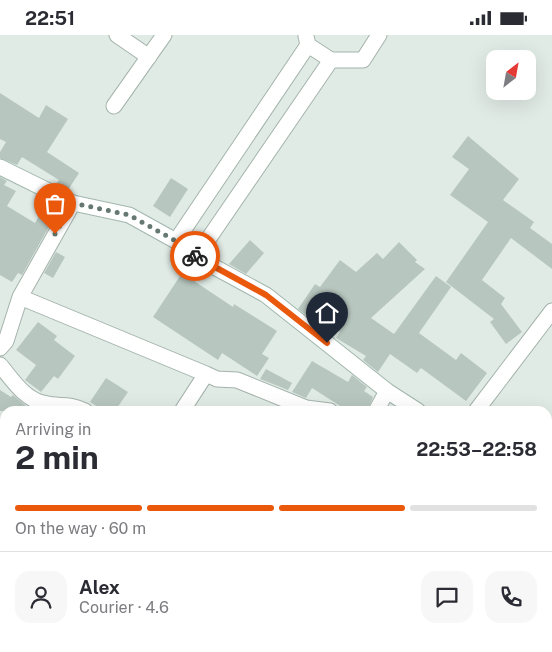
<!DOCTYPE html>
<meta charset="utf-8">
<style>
:root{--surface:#fff;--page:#f7f7f7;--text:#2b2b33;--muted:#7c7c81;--line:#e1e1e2;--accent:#ea580c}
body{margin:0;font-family:"Public Sans",sans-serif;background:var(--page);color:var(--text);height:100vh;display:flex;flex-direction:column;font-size:19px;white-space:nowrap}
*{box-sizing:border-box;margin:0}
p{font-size:16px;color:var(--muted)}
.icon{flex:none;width:28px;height:28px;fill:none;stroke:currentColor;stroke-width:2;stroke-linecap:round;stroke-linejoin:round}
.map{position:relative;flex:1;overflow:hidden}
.drawer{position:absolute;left:0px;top:371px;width:552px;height:246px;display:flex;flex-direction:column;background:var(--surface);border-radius:15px 15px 0 0;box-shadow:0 5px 20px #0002}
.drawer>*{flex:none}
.needle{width:32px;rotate:31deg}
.buttons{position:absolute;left:486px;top:15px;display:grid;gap:10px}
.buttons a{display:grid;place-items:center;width:50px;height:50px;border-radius:10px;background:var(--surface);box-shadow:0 5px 20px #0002;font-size:25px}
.pin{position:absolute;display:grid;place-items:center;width:42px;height:42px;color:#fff;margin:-51px -21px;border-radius:50% 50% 50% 0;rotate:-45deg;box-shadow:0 0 5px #0007}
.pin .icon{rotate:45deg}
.courier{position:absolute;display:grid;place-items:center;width:50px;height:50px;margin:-25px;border:4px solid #ea580c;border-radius:50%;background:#fff;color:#222;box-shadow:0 1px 6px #0007}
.overview em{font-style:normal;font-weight:700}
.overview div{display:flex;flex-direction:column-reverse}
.overview{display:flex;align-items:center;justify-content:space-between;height:85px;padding:0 15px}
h1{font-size:32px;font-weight:700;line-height:38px}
.bar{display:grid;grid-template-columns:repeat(4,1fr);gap:8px 5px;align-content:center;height:60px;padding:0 15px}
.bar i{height:6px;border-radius:4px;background:var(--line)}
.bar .on{background:var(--accent)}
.bar p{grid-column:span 4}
.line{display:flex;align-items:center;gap:12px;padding:0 15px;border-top:1px solid var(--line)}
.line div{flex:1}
.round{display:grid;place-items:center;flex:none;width:52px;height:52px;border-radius:15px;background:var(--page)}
.status{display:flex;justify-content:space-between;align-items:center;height:35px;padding:0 25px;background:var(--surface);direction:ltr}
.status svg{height:14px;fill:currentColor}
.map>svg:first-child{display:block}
.building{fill:#b7c6bf}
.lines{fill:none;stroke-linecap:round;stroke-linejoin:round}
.street-casing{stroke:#a4b3ac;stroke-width:17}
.secondary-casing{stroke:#a0b6ad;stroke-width:17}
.street{stroke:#fff;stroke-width:15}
.secondary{stroke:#fff;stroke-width:15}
.done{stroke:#657971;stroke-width:5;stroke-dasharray:0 9}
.route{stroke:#ea580c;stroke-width:6}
</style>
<div class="status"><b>22:51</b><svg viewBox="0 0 49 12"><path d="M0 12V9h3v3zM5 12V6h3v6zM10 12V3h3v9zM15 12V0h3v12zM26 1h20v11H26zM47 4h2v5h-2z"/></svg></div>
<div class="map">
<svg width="552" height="617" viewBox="0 0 552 617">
<rect width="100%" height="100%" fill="#e1ebe6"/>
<path class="building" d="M0,58L39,83L46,70L68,84L47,117L79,138L68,155L56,149L59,145L22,122L17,130L0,123V117L6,107L0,104Z
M468,101L519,144L503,165L534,187L530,193L552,209V234L511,203L482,245L505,263L501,269L522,297L506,309L490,287L494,284L446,247L488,187L450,160L469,134L452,122Z
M0,142L7,146L4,150L16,156L7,171L35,188L47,166L60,172L22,240L18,238L12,247L0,240Z
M171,143L188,154L170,182L153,171Z
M250,205L264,218L246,239L229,229Z
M399,207L417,225L415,227L425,234L371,283L394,299L436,241L451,252L419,298L456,325L461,318L487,338L466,366L421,333L417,338L390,319L378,337L363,325L366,321L336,303L340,297L312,281L311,284L298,274L315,249L320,252L340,225L356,237L377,218L383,224Z
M56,217L65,222L53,243L44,238Z
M182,238L233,272L234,269L277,296L262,319L269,323L257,341L222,318L218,325L153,282Z
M38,287L57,301L54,305L75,321L58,344L54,341L41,357L25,345L36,330L16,315Z
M312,326L348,347L352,340L367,352L364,356L373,362L367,376H348L312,353L306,363L292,357Z
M266,334L292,348L288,355L260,344Z
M106,343L128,357L115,376H104L90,367Z
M0,355L11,362L13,360L32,376H0Z"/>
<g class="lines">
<defs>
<path id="street" d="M117,0L149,22
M306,1L308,10L331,25H363L379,0
M114,71L164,0
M176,206L308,10
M196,222L331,25
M20,262L206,339
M0,313L6,306L20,262L73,168
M0,330C12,344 24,364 43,368C60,373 66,367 85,376
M182,376L206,339L217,344L237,345L306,373L330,376
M376,376L387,356
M476,376L552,276
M377,617L382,612"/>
<path id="secondary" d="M0,132L73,168L129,180L176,206L196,222L266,260L387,356L418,376
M548,459L552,462"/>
</defs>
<use href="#street" class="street-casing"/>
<use href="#secondary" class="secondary-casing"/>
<use href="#street" class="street"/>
<use href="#secondary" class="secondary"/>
</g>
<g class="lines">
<path class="done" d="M55,199L73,168L129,180L176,206L195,221"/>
<path class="route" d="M195,221L266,260L327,308"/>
</g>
</svg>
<div class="buttons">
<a><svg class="needle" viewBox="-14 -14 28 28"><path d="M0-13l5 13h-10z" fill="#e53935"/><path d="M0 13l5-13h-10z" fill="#7c7c81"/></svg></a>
</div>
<div class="pin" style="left:55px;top:199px;background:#ea580c"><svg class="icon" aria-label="bag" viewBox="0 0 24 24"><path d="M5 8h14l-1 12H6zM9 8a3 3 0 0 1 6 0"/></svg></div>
<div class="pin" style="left:327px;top:308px;background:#1f2937"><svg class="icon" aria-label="home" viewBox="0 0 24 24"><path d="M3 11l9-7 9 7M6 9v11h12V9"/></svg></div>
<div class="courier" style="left:195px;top:221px"><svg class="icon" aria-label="bike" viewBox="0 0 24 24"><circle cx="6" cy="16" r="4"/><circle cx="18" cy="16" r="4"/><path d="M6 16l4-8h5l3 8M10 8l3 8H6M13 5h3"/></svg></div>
<section class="drawer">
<div class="overview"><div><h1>2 min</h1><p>Arriving in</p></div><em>22:53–22:58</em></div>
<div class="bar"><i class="on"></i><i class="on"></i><i class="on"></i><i></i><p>On the way · 60 m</p></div>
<div class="line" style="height:90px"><a class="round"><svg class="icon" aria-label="person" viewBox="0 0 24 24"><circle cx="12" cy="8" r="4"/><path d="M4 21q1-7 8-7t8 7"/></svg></a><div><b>Alex</b><p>Courier · 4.6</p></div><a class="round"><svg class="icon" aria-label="chat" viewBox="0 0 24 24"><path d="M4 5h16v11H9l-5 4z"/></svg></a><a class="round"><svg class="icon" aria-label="phone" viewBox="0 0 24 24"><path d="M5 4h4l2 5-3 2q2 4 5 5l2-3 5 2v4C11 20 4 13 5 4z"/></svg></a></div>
</section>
</div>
